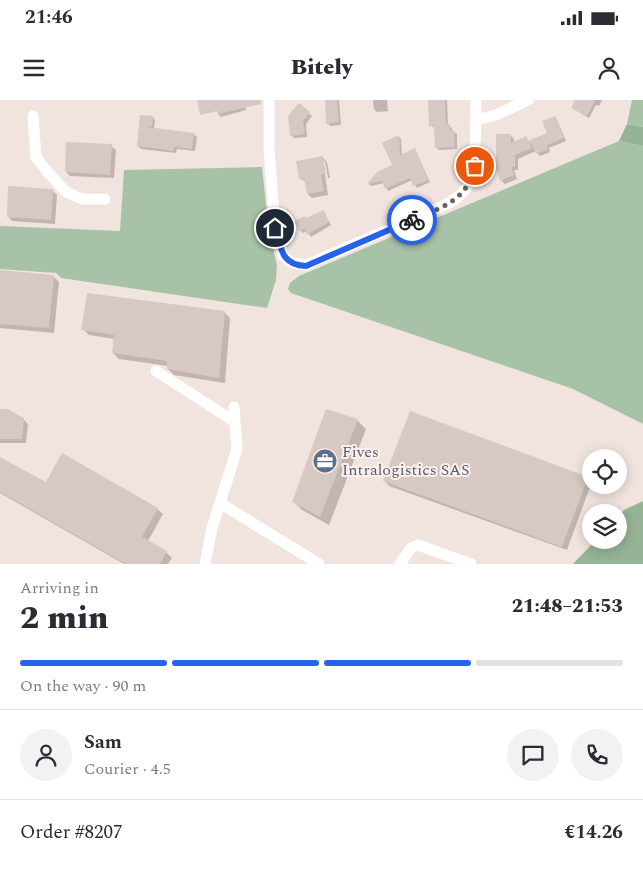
<!DOCTYPE html>
<meta charset="utf-8">
<style>
:root{--surface:#fff;--page:#f2f2f3;--text:#2b2b33;--muted:#7c7c81;--line:#e1e1e2;--accent:#2563eb}
body{margin:0;font-family:Spectral,serif;background:var(--page);color:var(--text);height:100vh;display:flex;flex-direction:column;font-size:19px;white-space:nowrap}
*{box-sizing:border-box;margin:0}
p{font-size:16px;color:var(--muted)}
.icon{flex:none;width:28px;height:28px;fill:none;stroke:currentColor;stroke-width:2;stroke-linecap:round;stroke-linejoin:round}
.map{position:relative;height:464px;overflow:hidden}
.details{display:flex;flex-direction:column;background:var(--surface);flex:1}
.details>*{flex:none}
.buttons{position:absolute;left:582px;top:349px;display:grid;gap:10px}
.buttons a{display:grid;place-items:center;width:45px;height:45px;border-radius:50%;background:var(--surface);box-shadow:0 2px 12px #0003;font-size:25px}
.pin{position:absolute;display:grid;place-items:center;width:42px;height:42px;color:#fff;margin:-21px;border:2px solid #fff;border-radius:50%;box-shadow:0 1px 5px #0007}
.courier{position:absolute;display:grid;place-items:center;width:50px;height:50px;margin:-25px;border:4px solid #2563eb;border-radius:50%;background:#fff;color:#222;box-shadow:0 1px 6px #0007}
.headline em{font-style:normal;font-weight:800}
.headline div{display:flex;flex-direction:column-reverse}
.headline{display:flex;align-items:center;justify-content:space-between;height:85px;padding:0 20px}
h1{font-size:32px;font-weight:800;line-height:38px}
.bar{display:grid;grid-template-columns:repeat(4,1fr);gap:8px 5px;align-content:center;height:60px;padding:0 20px}
.bar i{height:6px;border-radius:4px;background:var(--line)}
.bar .selected{background:var(--accent)}
.bar p{grid-column:span 4}
.line{display:flex;align-items:center;gap:12px;padding:0 20px;border-top:1px solid var(--line)}
.line div{flex:1}
.round{display:grid;place-items:center;flex:none;width:52px;height:52px;border-radius:26px;background:var(--page)}
.status{display:flex;justify-content:space-between;align-items:center;height:35px;padding:0 25px;background:var(--surface);direction:ltr}
.status svg{height:14px;fill:currentColor}
header{display:flex;justify-content:space-between;align-items:center;height:65px;padding:0 20px;background:var(--surface);font-size:22px;font-weight:800}
.map>svg:first-child{display:block}
.green{fill:#a7c2a7}
.forest{fill:#95b395}
.shadow{fill:#0003}
.building{fill:#d6c8c2}
.lines{fill:none;stroke-linecap:round;stroke-linejoin:round}
.minor{stroke:#fff;stroke-width:11}
.done{stroke:#6a625f;stroke-width:5;stroke-dasharray:0 9}
.route{stroke:#2563eb;stroke-width:6}
.labels{text-anchor:middle;dominant-baseline:central;stroke-width:4;stroke-linejoin:round;paint-order:stroke}
.service-label{font-size:16px;fill:#4e5e75;stroke:#fff0eb;text-anchor:start}
</style>
<div class="status"><b>21:46</b><svg viewBox="0 0 49 12"><path d="M0 12V9h3v3zM5 12V6h3v6zM10 12V3h3v9zM15 12V0h3v12zM26 1h20v11H26zM47 4h2v5h-2z"/></svg></div>
<header><svg class="icon" aria-label="menu" viewBox="0 0 24 24"><path d="M4 6h16M4 12h16M4 18h16"/></svg>Bitely<svg class="icon" aria-label="person" viewBox="0 0 24 24"><circle cx="12" cy="8" r="4"/><path d="M4 21q1-7 8-7t8 7"/></svg></header>
<div class="map">
<svg width="643" height="464" viewBox="0 0 643 464">
<rect width="100%" height="100%" fill="#f1e3de"/>
<path class="green" d="M632,0H643V27L627,24Z
M619,41L643,46V324L573,289L291,193L288,189L290,183L299,176Z
M262,67L269,132L277,165L276,180L267,208L61,178L56,173L0,169V126L120,131L124,70Z"/>
<path class="forest" d="M627,24L643,27V46L619,41Z
M643,401V464H573L596,440H619V416L624,410Z"/>
<path class="shadow" d="M219,0H244L246,10L221,17L218,14Z
M326,0H339L341,25L330,26L328,23Z
M373,0H387L388,11L377,12L374,9Z
M428,0H447L448,25L452,28V31L457,34V49L439,50L436,47L435,28L430,25V8L428,5Z
M576,0H602L599,6L596,5L589,18L572,8Z
M299,5L312,16L306,24L307,37L294,38L291,35Z
M142,16L153,17L155,20L154,30L194,34L197,37L195,51L177,49L176,53L141,49L138,46Z
M555,17L557,20L566,41L549,48L550,52L540,56L536,51L518,59V70H514L517,79L505,84L501,80L510,35L514,39V43L526,38L534,46L549,34Z
M399,37L401,39L402,55L415,50L430,82L417,88L412,80L388,91L384,83L371,86L369,84L377,73L393,65Z
M111,46L116,50L114,78L70,76L66,72Z
M323,58L327,62L330,78H328L325,61H323L328,95L312,98L308,94L306,82L300,78Z
M52,90L57,95L55,124L12,121L8,116Z
M323,112L331,125L311,137L307,131L303,133L300,130L307,119Z
M0,171L53,176L59,182L54,233L0,228Z
M224,212L230,218L225,283L174,275L168,269V266L119,259L113,253L115,239L89,235L83,229Z
M0,310L23,319L28,324L26,343H0Z
M357,320L366,329L329,425L302,410L293,401Z
M0,358L46,384L157,409L163,414L148,441L166,452L172,458L168,464H124L0,393Z
M587,378L591,384L567,450L389,386L385,381Z"/>
<path class="building" d="M197,0H261V4L218,14L217,11L200,15Z
M325,0H337L339,22L326,24Z
M428,0H445L446,24H450V30H454L455,47L435,48L434,26H429Z
M575,0H595L587,16L571,8Z
M299,3L310,12L303,21L305,34L290,36L288,16Z
M140,15L153,16L152,26L147,27L194,33L192,49L174,47V51L137,46Z
M555,16L564,38L547,45L548,49L536,54L530,40L547,33L542,21Z
M496,34H511V43L526,36L532,48L515,55V67H511L514,75L500,81L496,69Z
M399,35L400,55L415,48L429,80L413,86L410,78L385,89L382,81L367,84L377,72L392,65L382,43Z
M66,42L112,44L110,75L65,72Z
M323,56L326,74L321,75L324,91L307,94L304,78L299,79L296,61Z
M8,86L53,89L51,120L7,117Z
M324,110L329,122L307,135L304,129L299,131L294,121L305,116L306,118Z
M0,170L54,175L49,228L0,224Z
M87,193L225,211L219,278L167,269V261L112,253L114,235L81,230Z
M0,309H7L24,318L22,339H0Z
M326,309L358,319L320,417L292,402Z
M410,311L588,377L562,447L383,381Z
M62,353L158,408L142,437L167,451L160,464H126L0,392V357L46,382Z"/>
<g class="lines">
<path class="minor" d="M269,0V49L275,128L283,156L292,163L306,165L443,106C473,92 475,74 475,44C476,29 476,15 476,0
M33,16L36,57L46,70L66,92L82,99H105
M476,20L496,15L528,0
M156,271L235,322
M220,403L237,349L234,307
M205,464L212,428L220,403L319,464
M400,464L411,448L418,445L471,464"/>
</g>
<g class="lines">
<path class="done" d="M412,120C442,107 467,101 475,66"/>
<path class="route" d="M275,128C281,148 281,165 306,166L412,120"/>
</g>
<defs>
<symbol id="office-disc" viewBox="-11 -11 22 22"><circle r="9.5" fill="#5c6f8a" stroke="#fff0eb"/><path d="M-6-3h4V-5.5h4V-3h4V5H-6ZM-1-4.5V-3h2v-1.5ZM-6 0V1H6V0Z" fill="#fff"/></symbol>
</defs>
<g fill-rule="evenodd">
<use href="#office-disc" x="311" y="347" width="28" height="28"/>
</g>
<g class="labels">
<g class="service-label">
<text x="342" y="352">Fives<tspan x="342" dy="18">Intralogistics SAS</tspan></text>
</g>
</g>
</svg>
<div class="buttons">
<a><svg class="icon" aria-label="locate" viewBox="0 0 24 24"><circle cx="12" cy="12" r="6"/><path d="M12 2v4M12 18v4M2 12h4M18 12h4"/></svg></a>
<a><svg class="icon" aria-label="layers" viewBox="0 0 24 24"><path d="M12 4l9 5-9 5-9-5zM3 14l9 5 9-5"/></svg></a>
</div>
<div class="pin" style="left:475px;top:66px;background:#ea580c"><svg class="icon" aria-label="bag" viewBox="0 0 24 24"><path d="M5 8h14l-1 12H6zM9 8a3 3 0 0 1 6 0"/></svg></div>
<div class="pin" style="left:275px;top:128px;background:#1f2937"><svg class="icon" aria-label="home" viewBox="0 0 24 24"><path d="M3 11l9-7 9 7M6 9v11h12V9"/></svg></div>
<div class="courier" style="left:412px;top:120px"><svg class="icon" aria-label="bike" viewBox="0 0 24 24"><circle cx="6" cy="16" r="4"/><circle cx="18" cy="16" r="4"/><path d="M6 16l4-8h5l3 8M10 8l3 8H6M13 5h3"/></svg></div>
</div>
<section class="details">
<div class="headline"><div><h1>2 min</h1><p>Arriving in</p></div><em>21:48–21:53</em></div>
<div class="bar"><i class="selected"></i><i class="selected"></i><i class="selected"></i><i></i><p>On the way · 90 m</p></div>
<div class="line" style="height:90px"><a class="round"><svg class="icon" aria-label="person" viewBox="0 0 24 24"><circle cx="12" cy="8" r="4"/><path d="M4 21q1-7 8-7t8 7"/></svg></a><div><b>Sam</b><p>Courier · 4.5</p></div><a class="round"><svg class="icon" aria-label="chat" viewBox="0 0 24 24"><path d="M4 5h16v11H9l-5 4z"/></svg></a><a class="round"><svg class="icon" aria-label="phone" viewBox="0 0 24 24"><path d="M5 4h4l2 5-3 2q2 4 5 5l2-3 5 2v4C11 20 4 13 5 4z"/></svg></a></div>
<div class="line" style="height:65px"><div>Order #8207</div><b>€14.26</b></div>
</section>
